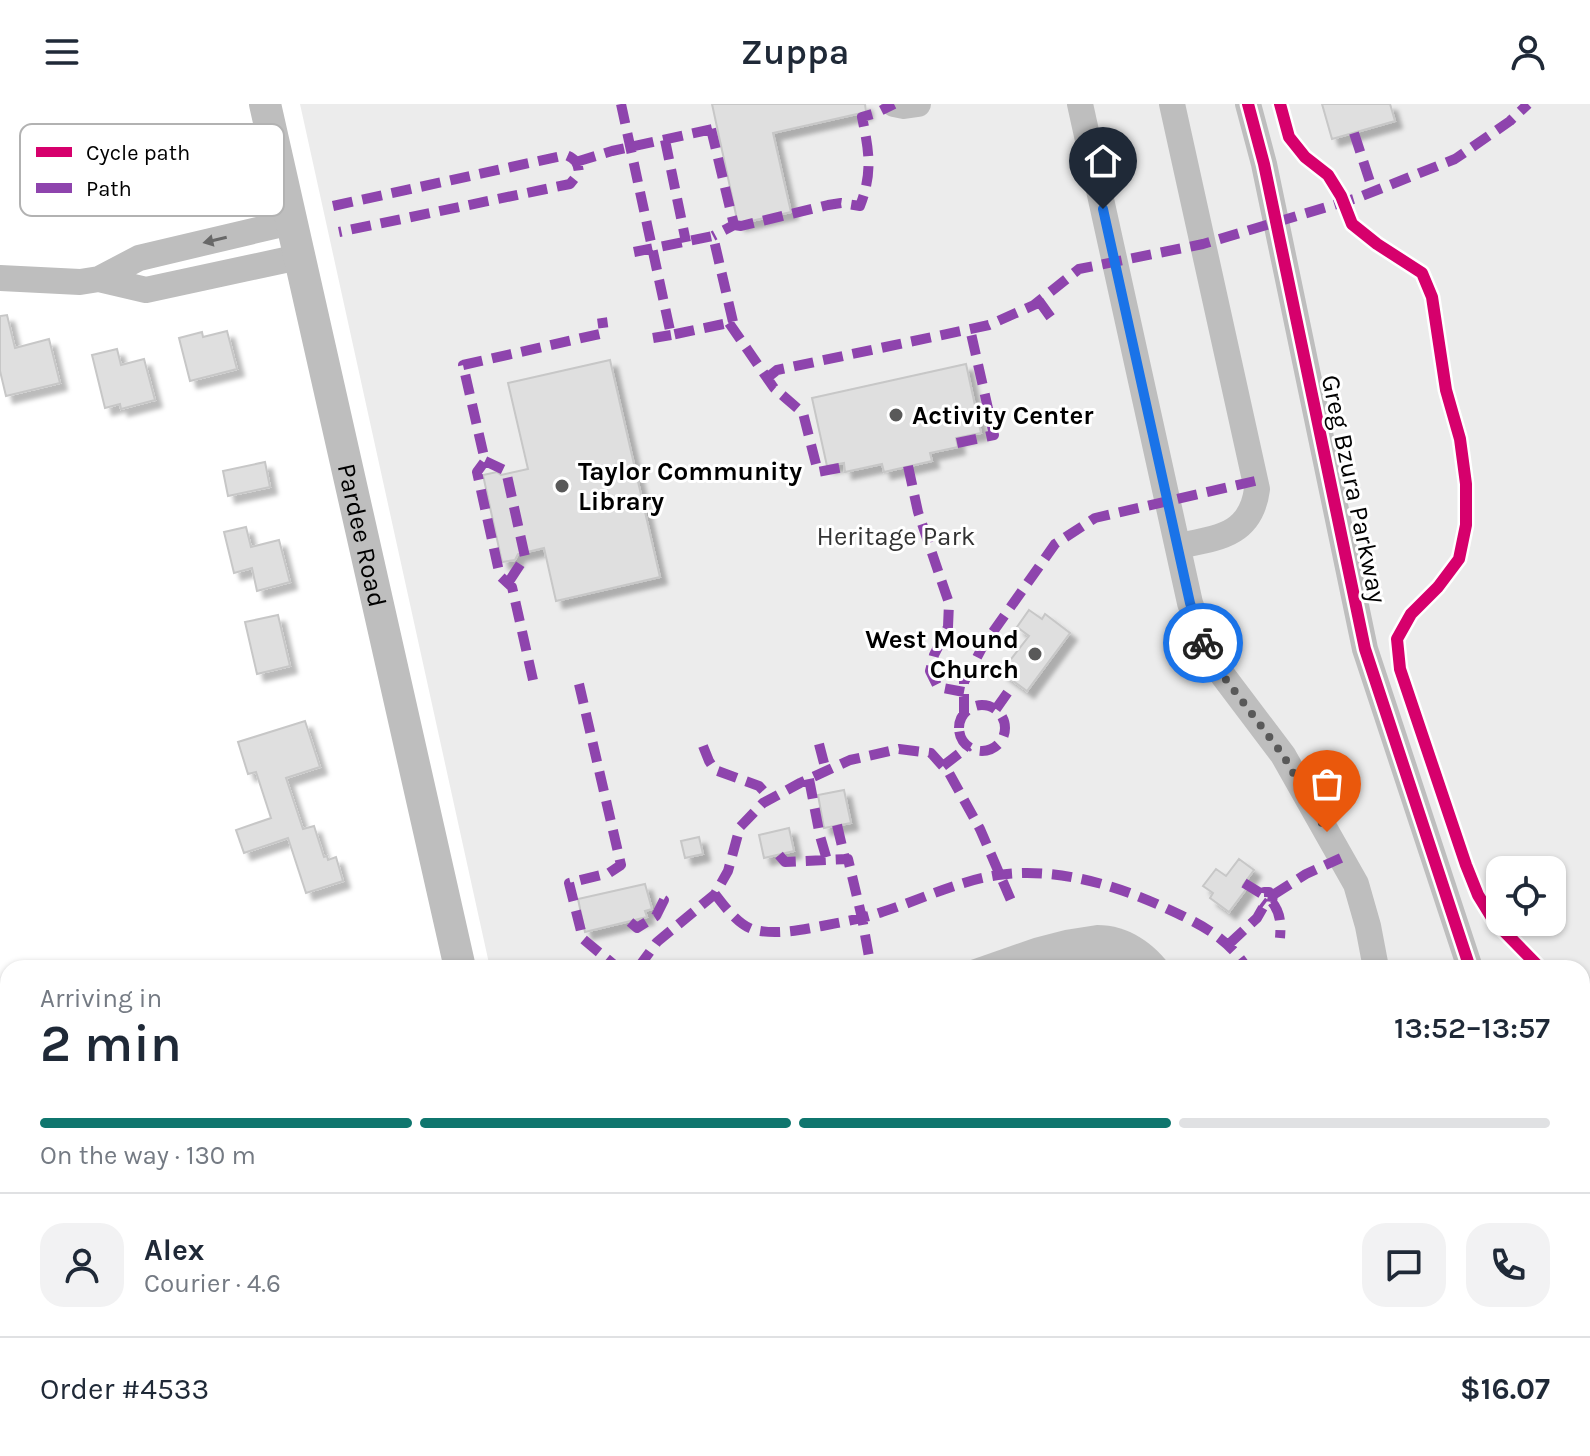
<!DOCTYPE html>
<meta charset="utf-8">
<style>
:root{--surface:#fff;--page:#f2f2f3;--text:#1f2937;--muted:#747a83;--line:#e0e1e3;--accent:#0f766e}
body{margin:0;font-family:Karla,sans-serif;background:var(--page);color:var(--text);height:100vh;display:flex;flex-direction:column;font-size:30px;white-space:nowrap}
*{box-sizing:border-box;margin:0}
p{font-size:26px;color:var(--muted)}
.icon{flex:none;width:44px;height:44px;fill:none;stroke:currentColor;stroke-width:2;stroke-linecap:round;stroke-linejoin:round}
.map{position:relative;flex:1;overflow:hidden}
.side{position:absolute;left:0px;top:856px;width:1590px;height:496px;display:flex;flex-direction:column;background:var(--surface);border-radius:24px 24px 0 0;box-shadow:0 2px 6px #0004}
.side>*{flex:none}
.tools{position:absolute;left:1486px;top:752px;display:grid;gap:16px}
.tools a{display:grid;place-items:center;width:80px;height:80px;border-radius:16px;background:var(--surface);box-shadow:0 2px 6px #0004;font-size:40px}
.pin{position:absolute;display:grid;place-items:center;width:68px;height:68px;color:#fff;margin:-82px -34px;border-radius:50% 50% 50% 0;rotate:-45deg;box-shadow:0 0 8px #0007}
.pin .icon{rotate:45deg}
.courier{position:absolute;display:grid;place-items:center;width:80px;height:80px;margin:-40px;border:6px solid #1a73e8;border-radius:50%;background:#fff;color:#222;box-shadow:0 2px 10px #0007}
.head em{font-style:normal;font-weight:600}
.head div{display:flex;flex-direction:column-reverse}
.head{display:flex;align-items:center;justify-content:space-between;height:136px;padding:0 40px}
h1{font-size:52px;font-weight:600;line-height:60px}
.bar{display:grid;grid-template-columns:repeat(4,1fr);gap:12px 8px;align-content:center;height:96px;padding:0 40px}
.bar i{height:10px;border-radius:6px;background:var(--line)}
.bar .active{background:var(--accent)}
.bar p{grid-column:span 4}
.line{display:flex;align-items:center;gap:20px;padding:0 40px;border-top:2px solid var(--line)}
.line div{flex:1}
.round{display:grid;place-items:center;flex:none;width:84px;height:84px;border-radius:24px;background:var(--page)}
header{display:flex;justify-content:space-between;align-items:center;height:104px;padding:0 40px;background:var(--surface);font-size:36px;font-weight:600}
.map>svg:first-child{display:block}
.green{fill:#ececec;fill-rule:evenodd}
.water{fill:#bfbfbf}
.building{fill:#dfdfdf;stroke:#c7c7c7;stroke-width:2;filter:url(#shadow)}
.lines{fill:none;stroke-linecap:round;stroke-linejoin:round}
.minor{stroke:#bebebe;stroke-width:26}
.major{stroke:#bebebe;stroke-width:32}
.quiet{stroke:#8e44ad;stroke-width:10;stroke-dasharray:20 10;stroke-linecap:butt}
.cycleway-casing{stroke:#fff;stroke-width:17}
.cycleway{stroke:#d6006c;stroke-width:12}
.oneway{fill:#686868}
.done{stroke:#595959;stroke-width:8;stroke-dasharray:0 14.4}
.route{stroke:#1a73e8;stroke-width:10}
.poi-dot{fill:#595959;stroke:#fff;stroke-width:3}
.labels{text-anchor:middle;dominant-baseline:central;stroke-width:6;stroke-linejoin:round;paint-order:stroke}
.poi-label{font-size:26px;font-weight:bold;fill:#000;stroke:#fff;text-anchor:start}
.street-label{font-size:26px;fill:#000;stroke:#fff}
.park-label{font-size:26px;fill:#333;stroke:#fff}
.key{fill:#fff;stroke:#b2b2b2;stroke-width:2}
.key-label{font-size:22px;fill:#000}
</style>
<header><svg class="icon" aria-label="menu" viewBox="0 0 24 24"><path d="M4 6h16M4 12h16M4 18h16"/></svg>Zuppa<svg class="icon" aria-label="person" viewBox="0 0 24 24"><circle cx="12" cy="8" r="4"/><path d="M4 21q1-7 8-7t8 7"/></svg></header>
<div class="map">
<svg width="1590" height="1352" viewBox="0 0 1590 1352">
<defs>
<filter id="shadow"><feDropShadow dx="7" dy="7" stdDeviation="2" flood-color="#0004"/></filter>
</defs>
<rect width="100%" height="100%" fill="#fff"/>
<path class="green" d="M300,0H1590V1232L1582,1234V864H490ZM1500,766H1552V818H1500Z
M595,1344H1560L1562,1352H597Z"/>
<path class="water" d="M1097,821C1129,821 1154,839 1172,864H948L1034,834L1065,826Z"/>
<path class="building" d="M712,0H865L866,8L773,29L791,108L738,120Z
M1322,0H1390L1395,17L1332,35Z
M7,211L15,244L49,235L60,279L6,292L0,267V212Z
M227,227L237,265L190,277L179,234L202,228L203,233Z
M117,245L121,261L144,255L155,296L121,305L120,300L105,304L92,251Z
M610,256L660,473L556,497L544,444L518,450L515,456L502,458L483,371L497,368L501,371L528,365L508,279Z
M966,260L981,329L956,334L958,343L930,349L932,357L884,368L882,360L845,368L844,359L827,362L812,294Z
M265,358L270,383L228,392L223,367Z
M246,423L251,443L279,436L290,478L257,487L252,464L234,469L224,428Z
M1029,506L1042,515L1045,510L1070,529L1027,587L1001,568L1029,532L1017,523Z
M278,511L290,562L257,570L245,518Z
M305,617L320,663L286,674L303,725L314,722L324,753L327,752L328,756L336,753L343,777L306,789L288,734L244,749L236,726L271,714L256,668L248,670L238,638Z
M844,686L851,719L824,724L818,691Z
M789,724L794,747L764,754L759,731Z
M699,733L703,750L685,754L681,737Z
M1239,755L1254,766L1243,781L1247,784L1229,808L1210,794L1213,789L1203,782L1216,765L1226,772Z
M645,780L652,805L645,807L647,813L585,828L578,795Z"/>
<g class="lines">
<path class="minor" d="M894,0L904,2L918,0
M1080,0L1190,499L1205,542L1215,561L1283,651L1356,780L1368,822L1376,864
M1172,0L1257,385C1251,432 1217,434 1178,442
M1248,0L1264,60L1365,545L1470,864
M291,118L139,154L99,175L146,186L299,153
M0,174L80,178L99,175
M1582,1110L1590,1117
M677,1344L679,1352
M893,1344L894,1352"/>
<g class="major">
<path id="s1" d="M265,0L460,864"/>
<path d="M568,1344L570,1352"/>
</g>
<path class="quiet" d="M621,0L671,231L733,218L713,132L634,148
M711,25L734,121L713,132
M1354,29L1373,87
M665,36L686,138
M576,58L612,47L717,24
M333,102L566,51C576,55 578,59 579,69L570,80L339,128
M734,121L741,122L828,101L841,99L860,102C873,68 869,47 862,13L876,9L894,0
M1039,197L1054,218
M729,219L774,284L803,309L818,368L844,363
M653,234L671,231
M767,274L777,266L989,221L1034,201L1079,165L1203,140L1357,94L1455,55L1510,17L1528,0
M957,339L994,331L970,225
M485,357L506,367L525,453L508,479
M908,362L918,408L949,499L948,523L934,551L930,567L938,583L964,588
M533,576L512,483L500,472L477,368L485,357L463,261L604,229L602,214
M579,580L621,761L609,769L569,779L583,835L618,864
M959 624a23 23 0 1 1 46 0a23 23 0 1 1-46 0Z
M996,605L1013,581
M964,610V578L983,542L1055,440L1095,414L1255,377
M819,640L826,667
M703,642L709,657L715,666L759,682L771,695
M943,662L969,642
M809,675L820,732L827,756
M837,721L845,755
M779,751L785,758L848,755L862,814L871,864
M1244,779L1262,790
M715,790C725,803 739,822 755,826C777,831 800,826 822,822C842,818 862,815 882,808C920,796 958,777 998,771C1052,763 1110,779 1159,801C1194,817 1225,830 1247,864
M1273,791L1306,770L1341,754
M1272,798C1281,809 1281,821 1280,834
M630,818L637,824L656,812L664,796L657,792
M1229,840L1257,814L1265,800L1272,798L1273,791L1269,788H1264L1261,792V797L1265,800
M638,864L657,838L715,790L728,767L740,723L763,699L800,679L850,656L899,645L931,649L949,669L980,725L1013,801
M1582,1174L1590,1168"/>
<defs>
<path id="cycleway" d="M1248,0L1264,60L1365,545L1470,864
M1280,0L1289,33L1305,53L1328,71L1341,92L1352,120L1377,140L1422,169L1432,193L1446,286L1460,335L1466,380V421L1459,455L1438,483L1411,510L1397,535L1400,565L1466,761L1478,791L1494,817L1540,864"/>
</defs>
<use href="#cycleway" class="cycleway-casing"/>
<use href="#cycleway" class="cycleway"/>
</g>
<defs><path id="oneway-solid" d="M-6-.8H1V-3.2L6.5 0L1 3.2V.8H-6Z" transform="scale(2)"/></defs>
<use class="oneway" href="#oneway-solid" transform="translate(215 136) rotate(167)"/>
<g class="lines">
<path class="done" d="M1203,539L1215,561L1283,651L1327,728"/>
<path class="route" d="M1103,105L1190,499L1203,539"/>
</g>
<g class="poi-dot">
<circle cx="896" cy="311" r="8"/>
<circle cx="562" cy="382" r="8"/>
<circle cx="1035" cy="550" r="8"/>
</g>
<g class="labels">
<g class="poi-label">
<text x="912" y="311">Activity Center</text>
<text x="578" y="367">Taylor Community<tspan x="578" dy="30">Library</tspan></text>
<text x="1019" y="535" text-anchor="end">West Mound<tspan x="1019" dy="30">Church</tspan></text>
</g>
<g class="street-label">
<text transform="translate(1354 385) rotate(78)">Greg Bzura Parkway</text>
<text stroke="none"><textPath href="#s1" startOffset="442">Pardee Road</textPath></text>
</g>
<g class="park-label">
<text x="896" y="432">Heritage Park</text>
</g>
</g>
<rect x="20" y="20" width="264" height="92" rx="12" class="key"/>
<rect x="36" y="43" width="36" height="10" fill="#d6006c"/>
<rect x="36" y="79" width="36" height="10" fill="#8e44ad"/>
<g class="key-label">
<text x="86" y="56">Cycle path</text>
<text x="86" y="92">Path</text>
</g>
</svg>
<div class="tools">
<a><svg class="icon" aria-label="locate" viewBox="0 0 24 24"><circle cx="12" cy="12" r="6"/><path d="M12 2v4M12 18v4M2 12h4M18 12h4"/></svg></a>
</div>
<div class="pin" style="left:1327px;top:728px;background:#ea580c"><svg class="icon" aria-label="bag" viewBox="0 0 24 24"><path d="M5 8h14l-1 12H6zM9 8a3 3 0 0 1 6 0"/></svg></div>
<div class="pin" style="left:1103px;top:105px;background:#1f2937"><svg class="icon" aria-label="home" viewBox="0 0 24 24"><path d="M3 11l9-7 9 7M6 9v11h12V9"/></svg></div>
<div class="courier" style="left:1203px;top:539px"><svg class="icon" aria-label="bike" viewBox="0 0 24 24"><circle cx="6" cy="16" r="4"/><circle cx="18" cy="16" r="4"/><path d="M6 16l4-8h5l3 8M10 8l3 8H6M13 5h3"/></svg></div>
<section class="side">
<div class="head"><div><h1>2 min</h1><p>Arriving in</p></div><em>13:52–13:57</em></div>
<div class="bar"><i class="active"></i><i class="active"></i><i class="active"></i><i></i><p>On the way · 130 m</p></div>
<div class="line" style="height:144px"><a class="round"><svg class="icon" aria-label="person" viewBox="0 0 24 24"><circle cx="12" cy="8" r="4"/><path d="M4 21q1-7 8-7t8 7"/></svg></a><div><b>Alex</b><p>Courier · 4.6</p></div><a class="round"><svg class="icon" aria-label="chat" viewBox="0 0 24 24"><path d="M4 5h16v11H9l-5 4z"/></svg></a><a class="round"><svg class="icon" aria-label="phone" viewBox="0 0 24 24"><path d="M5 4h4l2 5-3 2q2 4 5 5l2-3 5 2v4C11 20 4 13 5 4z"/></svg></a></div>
<div class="line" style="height:104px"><div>Order #4533</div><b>$16.07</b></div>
</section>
</div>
